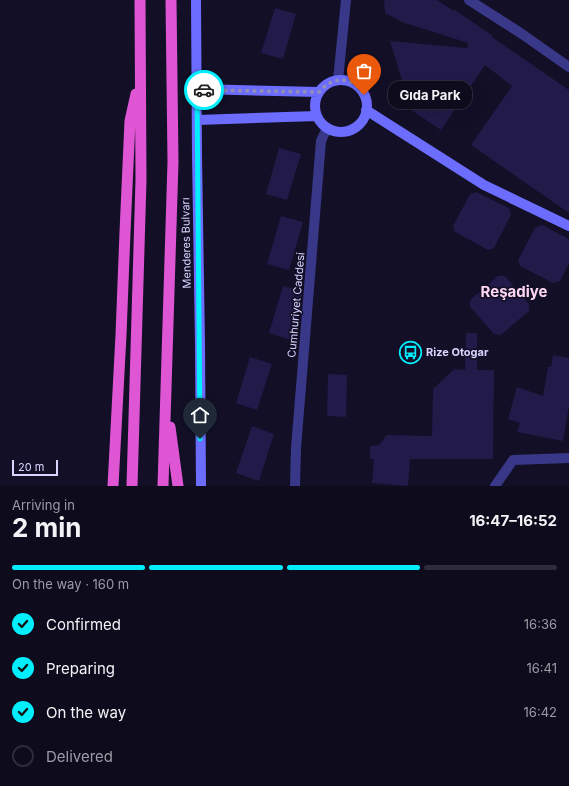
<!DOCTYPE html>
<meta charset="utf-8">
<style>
:root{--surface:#0e0b1d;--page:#171426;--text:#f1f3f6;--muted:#9b9ba4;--line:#2e2b3b;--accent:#01eeff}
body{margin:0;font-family:Inter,sans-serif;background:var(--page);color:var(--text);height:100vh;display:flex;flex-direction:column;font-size:15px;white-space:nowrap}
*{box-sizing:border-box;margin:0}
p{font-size:13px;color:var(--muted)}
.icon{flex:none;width:22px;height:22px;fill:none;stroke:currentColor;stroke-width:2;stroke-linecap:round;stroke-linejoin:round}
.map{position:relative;height:486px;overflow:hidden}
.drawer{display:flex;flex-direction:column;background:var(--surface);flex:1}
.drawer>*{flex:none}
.scale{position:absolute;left:12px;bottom:10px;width:46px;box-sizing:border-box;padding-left:4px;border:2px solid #d8d5ff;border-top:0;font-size:11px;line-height:14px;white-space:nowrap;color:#d8d5ff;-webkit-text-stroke:3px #120f27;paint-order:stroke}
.pin{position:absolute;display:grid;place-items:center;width:34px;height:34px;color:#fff;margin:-41px -17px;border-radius:50% 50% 50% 0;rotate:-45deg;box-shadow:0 0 4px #0007}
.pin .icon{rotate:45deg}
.courier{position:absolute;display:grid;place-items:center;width:40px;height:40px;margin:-20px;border:3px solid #01eeff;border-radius:50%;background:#fff;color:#222;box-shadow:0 1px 5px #0007}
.bubble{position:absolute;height:28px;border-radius:12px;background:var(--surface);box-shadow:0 4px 16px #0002,0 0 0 1px var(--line);font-size:13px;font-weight:700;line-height:28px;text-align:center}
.summary em{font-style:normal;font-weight:700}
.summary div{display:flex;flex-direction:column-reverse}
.summary{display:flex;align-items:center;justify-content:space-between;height:68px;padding:0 12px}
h1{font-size:26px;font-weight:700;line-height:30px}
.bar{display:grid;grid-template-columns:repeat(4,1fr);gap:6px 4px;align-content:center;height:48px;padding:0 12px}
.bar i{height:5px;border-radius:3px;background:var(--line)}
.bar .active{background:var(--accent)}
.bar p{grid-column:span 4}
ol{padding:0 12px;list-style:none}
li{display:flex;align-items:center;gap:12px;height:44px}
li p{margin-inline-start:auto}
li .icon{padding:4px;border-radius:50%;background:var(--accent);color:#111;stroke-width:4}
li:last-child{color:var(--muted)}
li i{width:22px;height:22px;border:2px solid var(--line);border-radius:50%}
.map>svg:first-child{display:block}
.building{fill:#221a49}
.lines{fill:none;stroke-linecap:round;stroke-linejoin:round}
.minor{stroke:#393888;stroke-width:10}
.tertiary{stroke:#393888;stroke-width:10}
.secondary{stroke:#6c6dff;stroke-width:10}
.trunk{stroke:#de56d4;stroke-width:11}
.done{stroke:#9390b3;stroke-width:4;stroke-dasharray:0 7.2}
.route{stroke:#01eeff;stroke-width:5}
.labels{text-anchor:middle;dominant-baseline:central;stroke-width:3.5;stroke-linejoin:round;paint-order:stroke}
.street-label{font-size:11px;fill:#d8d5ff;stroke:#120f27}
.poi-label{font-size:11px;font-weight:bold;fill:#d8d5ff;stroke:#120f27;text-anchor:start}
.district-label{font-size:15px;font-weight:bold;fill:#ffd7f2;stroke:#120f27}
</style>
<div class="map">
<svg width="569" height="486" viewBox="0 0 569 486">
<rect width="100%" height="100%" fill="#120f27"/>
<path class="building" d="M384,0H437L454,11L455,10L493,36L492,37L569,90V213L471,145L512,86L485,65L441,130L411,110L390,41L467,48L468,43L402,22L385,13Z
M275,8L296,14L283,59L261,53Z
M279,148L301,154L287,200L266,194Z
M476,192L509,208L511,215L494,248L488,250L455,232L453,226L470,194Z
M281,216L303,222L289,270L267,264Z
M542,225L569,239V263L560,281L553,283L520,266L518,260L535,228Z
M498,276H505L529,304V311L501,335L494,334L470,307V300Z
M283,286L302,291L301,307L291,340L269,333Z
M466,333H477V370H494L493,459H410L408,486L372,483L374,459H370V446L379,445L387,435L432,436L433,389L454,369L465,370Z
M553,355L569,358V406L563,441L517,432L520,423L508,419L517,387L543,396L548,367H551Z
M250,357L272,364L257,410L236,403Z
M328,374L347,375L346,417L327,416Z
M252,426L274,434L259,481L236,473Z"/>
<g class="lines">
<path class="minor" d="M469,0L522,34L569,67
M495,486L513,460L569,458"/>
<path class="tertiary" d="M338,80L346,0
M295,486L296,448L321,141L327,128"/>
<path class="secondary" d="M196,0L197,155L200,344L201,486
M315 106a26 26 0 1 1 52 0a26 26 0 1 1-52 0Z
M197,89L319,92
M366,110L484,185L569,226
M197,120L317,116"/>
<path class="trunk" d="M170,427L178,486
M113,486L121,335L125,232L130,121L136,94
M132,486L141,180L140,0
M163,486L173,162L171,0"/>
</g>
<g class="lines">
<path class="done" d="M204,90L319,92C334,75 352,76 364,95"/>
<path class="route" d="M200,439C200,322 197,206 197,89L204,90"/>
</g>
<defs>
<symbol id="bus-ring" viewBox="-11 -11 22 22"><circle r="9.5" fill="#120f27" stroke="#01eeff" stroke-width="1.5"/><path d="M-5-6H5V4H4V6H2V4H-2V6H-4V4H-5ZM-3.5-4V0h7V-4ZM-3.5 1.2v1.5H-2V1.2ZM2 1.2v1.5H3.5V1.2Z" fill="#01eeff"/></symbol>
</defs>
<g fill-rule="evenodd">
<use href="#bus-ring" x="398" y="340" width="25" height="25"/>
</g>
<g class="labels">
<g class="street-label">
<text transform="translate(186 243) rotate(-91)">Menderes Bulvarı</text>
<text transform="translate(296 305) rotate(-85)">Cumhuriyet Caddesi</text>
</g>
<g class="poi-label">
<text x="426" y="352">Rize Otogar</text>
</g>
<g class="district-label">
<text x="514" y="291">Reşadiye</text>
</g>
</g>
</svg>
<div class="scale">20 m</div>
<div class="pin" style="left:364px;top:95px;background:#ea580c"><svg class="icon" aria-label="bag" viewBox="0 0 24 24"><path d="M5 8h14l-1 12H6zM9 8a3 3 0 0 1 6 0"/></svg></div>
<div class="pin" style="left:200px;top:439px;background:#1f2937"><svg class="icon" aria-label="home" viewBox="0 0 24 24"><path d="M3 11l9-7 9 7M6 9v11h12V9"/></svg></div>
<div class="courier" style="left:204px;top:90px"><svg class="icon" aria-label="car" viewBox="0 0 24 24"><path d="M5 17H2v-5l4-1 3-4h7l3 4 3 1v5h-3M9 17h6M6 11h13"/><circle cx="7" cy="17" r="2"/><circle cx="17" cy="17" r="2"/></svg></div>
<div class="bubble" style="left:388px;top:81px;width:84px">Gıda Park</div>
</div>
<section class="drawer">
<div class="summary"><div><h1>2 min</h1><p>Arriving in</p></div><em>16:47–16:52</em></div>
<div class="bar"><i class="active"></i><i class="active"></i><i class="active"></i><i></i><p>On the way · 160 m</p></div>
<ol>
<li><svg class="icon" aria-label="check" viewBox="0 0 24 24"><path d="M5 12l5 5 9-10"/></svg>Confirmed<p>16:36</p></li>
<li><svg class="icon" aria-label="check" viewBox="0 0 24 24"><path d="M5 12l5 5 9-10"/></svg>Preparing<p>16:41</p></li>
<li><svg class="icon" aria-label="check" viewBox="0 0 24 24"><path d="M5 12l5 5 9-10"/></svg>On the way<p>16:42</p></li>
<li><i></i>Delivered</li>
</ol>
</section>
